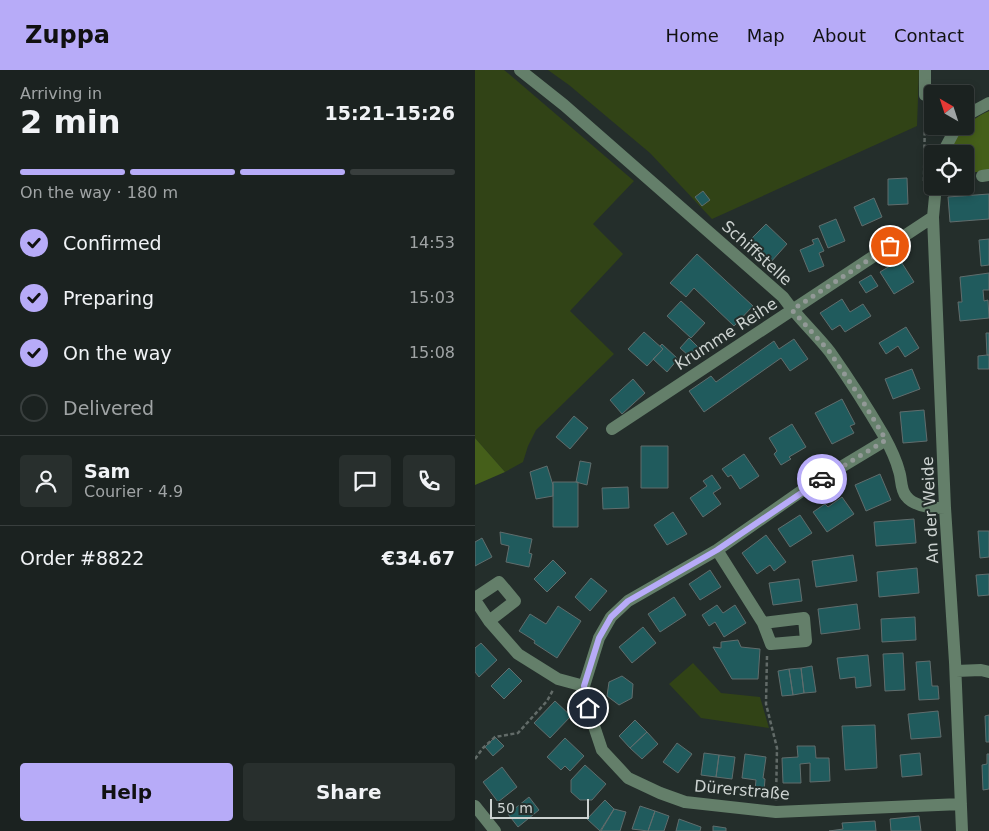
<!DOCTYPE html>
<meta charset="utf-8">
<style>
:root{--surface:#1b2220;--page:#282f2d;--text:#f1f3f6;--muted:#a0a4a5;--line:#393f3e;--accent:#b7abf8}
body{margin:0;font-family:"DejaVu Sans",sans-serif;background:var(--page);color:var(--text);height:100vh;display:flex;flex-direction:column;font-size:19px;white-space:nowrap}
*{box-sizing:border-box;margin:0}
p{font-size:16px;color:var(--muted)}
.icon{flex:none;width:28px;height:28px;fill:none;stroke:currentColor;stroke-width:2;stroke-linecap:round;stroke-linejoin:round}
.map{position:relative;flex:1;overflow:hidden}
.sheet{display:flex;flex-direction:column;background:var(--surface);width:475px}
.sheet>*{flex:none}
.needle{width:32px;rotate:321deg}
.fabs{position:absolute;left:449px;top:15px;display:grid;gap:10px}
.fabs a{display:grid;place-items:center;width:50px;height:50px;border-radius:5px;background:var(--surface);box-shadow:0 2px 8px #0003,0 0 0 1px var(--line);font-size:25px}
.scale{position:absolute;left:15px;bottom:12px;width:99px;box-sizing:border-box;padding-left:5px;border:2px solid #cdd3d1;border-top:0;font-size:14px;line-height:18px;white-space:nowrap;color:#cdd3d1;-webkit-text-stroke:4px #242e2b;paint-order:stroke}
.pin{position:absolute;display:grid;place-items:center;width:42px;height:42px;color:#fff;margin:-21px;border:2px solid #fff;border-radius:50%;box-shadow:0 1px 5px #0007}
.courier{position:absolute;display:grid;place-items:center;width:50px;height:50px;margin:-25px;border:4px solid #b7abf8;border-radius:50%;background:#fff;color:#222;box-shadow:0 1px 6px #0007}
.overview em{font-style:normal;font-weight:700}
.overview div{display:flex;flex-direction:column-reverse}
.overview{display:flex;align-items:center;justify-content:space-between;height:85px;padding:0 20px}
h1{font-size:32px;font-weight:700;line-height:38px}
.bar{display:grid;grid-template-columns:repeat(4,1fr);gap:8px 5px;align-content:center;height:60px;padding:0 20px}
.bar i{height:6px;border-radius:4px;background:var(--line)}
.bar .active{background:var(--accent)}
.bar p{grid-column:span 4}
.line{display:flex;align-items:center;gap:12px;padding:0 20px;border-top:1px solid var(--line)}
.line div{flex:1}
.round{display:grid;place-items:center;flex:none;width:52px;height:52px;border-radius:5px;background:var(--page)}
ol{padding:0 20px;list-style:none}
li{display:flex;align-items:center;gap:15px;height:55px}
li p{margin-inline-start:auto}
li .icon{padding:5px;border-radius:50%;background:var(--accent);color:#111;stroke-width:4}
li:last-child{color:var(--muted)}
li i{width:28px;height:28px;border:2px solid var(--line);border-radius:50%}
.action{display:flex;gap:10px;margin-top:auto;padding:10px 20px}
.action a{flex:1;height:58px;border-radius:5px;background:var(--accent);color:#111;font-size:20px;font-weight:700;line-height:58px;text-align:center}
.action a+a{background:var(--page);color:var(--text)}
header{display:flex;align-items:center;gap:30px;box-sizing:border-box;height:70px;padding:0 25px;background:var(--accent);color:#111}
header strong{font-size:24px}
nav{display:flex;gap:28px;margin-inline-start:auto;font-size:18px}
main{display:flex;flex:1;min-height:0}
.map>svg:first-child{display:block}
.green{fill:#314316}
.forest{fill:#455f1a}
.building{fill:#205b5d;stroke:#606d6d}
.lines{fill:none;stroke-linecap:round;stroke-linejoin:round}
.path{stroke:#626b68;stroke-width:2.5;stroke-dasharray:4 2.5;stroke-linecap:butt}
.minor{stroke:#647f6a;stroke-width:12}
.done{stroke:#929997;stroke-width:5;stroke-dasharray:0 9}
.route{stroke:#b7abf8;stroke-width:6}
.labels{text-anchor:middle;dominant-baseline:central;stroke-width:4;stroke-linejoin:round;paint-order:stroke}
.street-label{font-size:16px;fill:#cdd3d1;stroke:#242e2b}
</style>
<header>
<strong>Zuppa</strong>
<nav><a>Home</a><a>Map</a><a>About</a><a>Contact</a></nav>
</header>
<main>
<section class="sheet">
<div class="overview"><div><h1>2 min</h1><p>Arriving in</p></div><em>15:21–15:26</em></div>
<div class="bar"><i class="active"></i><i class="active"></i><i class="active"></i><i></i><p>On the way · 180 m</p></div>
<ol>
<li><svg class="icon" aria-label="check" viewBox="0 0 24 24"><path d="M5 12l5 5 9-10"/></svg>Confirmed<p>14:53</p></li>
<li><svg class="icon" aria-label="check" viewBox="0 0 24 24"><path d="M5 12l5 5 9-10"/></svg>Preparing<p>15:03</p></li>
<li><svg class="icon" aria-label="check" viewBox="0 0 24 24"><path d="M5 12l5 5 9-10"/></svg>On the way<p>15:08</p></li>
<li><i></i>Delivered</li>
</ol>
<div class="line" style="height:90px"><a class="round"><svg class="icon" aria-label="person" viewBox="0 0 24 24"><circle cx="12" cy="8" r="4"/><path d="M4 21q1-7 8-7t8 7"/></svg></a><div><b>Sam</b><p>Courier · 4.9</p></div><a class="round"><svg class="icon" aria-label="chat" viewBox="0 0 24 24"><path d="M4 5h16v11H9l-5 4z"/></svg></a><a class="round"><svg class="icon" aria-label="phone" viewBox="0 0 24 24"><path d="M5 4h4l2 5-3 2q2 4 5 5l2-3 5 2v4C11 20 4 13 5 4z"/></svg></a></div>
<div class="line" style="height:65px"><div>Order #8822</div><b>€34.67</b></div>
<div class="action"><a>Help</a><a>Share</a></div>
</section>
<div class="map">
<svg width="514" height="761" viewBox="0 0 514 761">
<rect width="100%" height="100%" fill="#242e2b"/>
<path class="green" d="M0,0H29L34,4L159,111L118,154L148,184L95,241L139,284L61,360L53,376L48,392L30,402L0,368Z
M73,0H444L442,56L237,149L175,83L94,15Z
M218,593L246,623L285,627L294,658L226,648L194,614Z"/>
<path class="forest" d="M514,41V101L490,103V84H472C485,62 490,52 514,41Z
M0,368L30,402L0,415Z"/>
<path class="building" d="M432,108L433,134L413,135V109Z
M228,121L235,130L227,136L220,127Z
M514,124V149L475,152L473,127Z
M399,128L407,147L387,156L379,137Z
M361,149L370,171L353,178L344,156Z
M291,154L312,174L295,193L273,172Z
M343,168L349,181L344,183L349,196L334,202L325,180L339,174L337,170Z
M514,169V195L506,196L504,170Z
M222,184L278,236L259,256L219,218L211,227L195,213Z
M425,190L439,212L419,224L405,202Z
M514,203V220H508L509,231L513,230L514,248L485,251L483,232H487L485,207Z
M396,205L403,216L391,223L384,212Z
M367,229L375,242L388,234L396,246L370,262L365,255L357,260L345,243Z
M206,231L230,253L216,268L192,246Z
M431,257L444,278L430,287L423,276L411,284L404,273Z
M169,262L188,279L172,296L153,279Z
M511,263H514V285H512Z
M214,268L223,277L214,286L205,278Z
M319,269L333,289L315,301L306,288L229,342L214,321L236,306L241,312L299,271L304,279Z
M187,274L203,289L192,302L178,289L188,279L185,276Z
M512,285H514V299H503V286Z
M437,299L445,319L418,329L410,309Z
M158,309L170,323L147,344L135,330Z
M367,329L380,354L375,356L379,363L357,374L340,343Z
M449,340L452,371L428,373L425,342Z
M99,346L113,358L95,379L81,367Z
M317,354L331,377L314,387L316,389L306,395L299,384L302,381L294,368Z
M166,376H193V418H166Z
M269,384L284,406L265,419L256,405L253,407L247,399Z
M105,391L116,393L112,415L101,412Z
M72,396L78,415V426L61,429L55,402Z
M405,404L416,430L391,441L380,415Z
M237,405L246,418L238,423L246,434L228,447L215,428L232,416L228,411Z
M78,412H103V457H78Z
M153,417L154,438L128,439L127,418Z
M367,427L379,444L352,462L338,442L350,434L353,437Z
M198,442L212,464L192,475L179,455Z
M325,445L337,463L315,477L303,459Z
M439,449L441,473L401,476L399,452Z
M503,461H514V487L505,488Z
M25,462L57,469L54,483L57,484L54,497L31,492L34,476L26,474Z
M291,465L311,492L299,501L295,495L282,504L267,483Z
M7,468L17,487L0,496V472Z
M378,485L382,511L341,517L337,491Z
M78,490L91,503L72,522L59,509Z
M442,498L444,523L404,527L402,502Z
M235,500L246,517L225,530L214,514Z
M514,504V525L503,526L501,505Z
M116,508L132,521L115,541L100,527Z
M324,509L327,531L298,535L294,513Z
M199,527L211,545L185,562L173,544Z
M382,534L385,559L346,564L343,539Z
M242,535L248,543L260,535L271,553L249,567L240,552L234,556L227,545Z
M83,536L106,551L82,588L59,573L60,571L44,561L55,544L71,554Z
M440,547L441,570L407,572L406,549Z
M168,557L181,573L157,593L144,577Z
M263,570L266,577L285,579L283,609H257L238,577L246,578V572Z
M6,573L22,590L4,607L0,602V578Z
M428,583L430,620L410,621L408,584Z
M393,585L396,616L381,618L380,607L365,609L362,588Z
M455,591L457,616H463L464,629L444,630L441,592Z
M337,596L341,622L329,623L326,598Z
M34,598L47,611L29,629L16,616Z
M326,598L329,623L318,625L314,599Z
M314,599L318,625L307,626L303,601Z
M147,606L158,614L157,628L144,635L132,626L134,612Z
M80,631L96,646L75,668L59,653Z
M463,641L466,667L436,669L433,644Z
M514,645V672H511L510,646Z
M160,650L172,662L155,678L144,666Z
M400,655L402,698L370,700L367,656Z
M172,662L183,674L167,689L155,678Z
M20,667L29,676L18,686L10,677Z
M90,668L109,686L95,701L90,696L86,700L72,687Z
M202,673L217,684L203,703L188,692Z
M322,676H340L341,688H354L355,711L335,712V693L325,694L326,713H308L307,688L323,687Z
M229,683L244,685L241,707L226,705Z
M445,683L447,705L427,707L425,685Z
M270,684L291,687L288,708L290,709L289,721L280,720L281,710L267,708Z
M512,684H514V719L508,720L507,695L512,694Z
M244,685L260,687L257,709L241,707Z
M110,695L131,714L117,730H105L96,722V710Z
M27,697L42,717L23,732L8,712Z
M54,727L64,740L43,757L33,744Z
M130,730L139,739L125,761L112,749Z
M165,736L180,741L173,761L157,759Z
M139,739L151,742L145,761H126Z
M180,741L194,746L189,761H173Z
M444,746L446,761H416L415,749Z
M204,749L226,757L225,761H201Z
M400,751L401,761H354L368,759L367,753Z
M238,756L251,758V761H238Z"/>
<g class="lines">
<path class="path" d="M449,111L450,39
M292,586L291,634L302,678L301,731
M0,689L8,678L20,667L43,663L72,631L78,620"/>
<path class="minor" d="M45,0L89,35L308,227C322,247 340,263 355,282C374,309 392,337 409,366C415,377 421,389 424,401C427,409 425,419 431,426C439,437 458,438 470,438
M450,0V25L458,29
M490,46L514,33
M467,84L482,56
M507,106L514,105
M461,116L458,147L470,438L480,592L487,761
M137,359L458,147
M411,370L328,420L242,480L153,531L136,547L124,568L109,616L113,638L127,680L153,708L185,723L210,732L301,742L486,734
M242,480L288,553L296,574L331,571L329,548L288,553
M0,528L24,512L40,531L14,551
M0,530L14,551L43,584L83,609L109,616
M481,601L506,600L514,602
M0,736L20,761"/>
</g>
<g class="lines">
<path class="done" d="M347,409L411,370L387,330L354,281L317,240L415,176"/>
<path class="route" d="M113,638L109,616L124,568L136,547L153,531L242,480L347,409"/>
</g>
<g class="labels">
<g class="street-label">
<text transform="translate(282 183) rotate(42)">Schiffstelle</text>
<text transform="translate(251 264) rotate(-33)">Krumme Reihe</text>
<text transform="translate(455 440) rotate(-93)">An der Weide</text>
<text transform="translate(267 720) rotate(5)">Dürerstraße</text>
</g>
</g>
</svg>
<div class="fabs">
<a><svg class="needle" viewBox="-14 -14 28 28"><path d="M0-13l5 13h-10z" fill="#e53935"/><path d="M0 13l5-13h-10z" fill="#a0a4a5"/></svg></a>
<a><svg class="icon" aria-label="locate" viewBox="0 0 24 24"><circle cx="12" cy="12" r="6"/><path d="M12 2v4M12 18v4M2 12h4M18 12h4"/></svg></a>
</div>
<div class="scale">50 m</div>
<div class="pin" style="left:415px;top:176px;background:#ea580c"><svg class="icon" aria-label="bag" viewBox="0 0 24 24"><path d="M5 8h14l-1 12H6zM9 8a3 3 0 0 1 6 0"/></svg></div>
<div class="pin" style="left:113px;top:638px;background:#1f2937"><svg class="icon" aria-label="home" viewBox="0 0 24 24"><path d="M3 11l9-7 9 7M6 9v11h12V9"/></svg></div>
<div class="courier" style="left:347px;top:409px"><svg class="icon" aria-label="car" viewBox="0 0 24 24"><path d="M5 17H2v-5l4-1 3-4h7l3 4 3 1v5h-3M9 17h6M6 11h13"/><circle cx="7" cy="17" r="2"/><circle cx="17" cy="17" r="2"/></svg></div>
</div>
</main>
